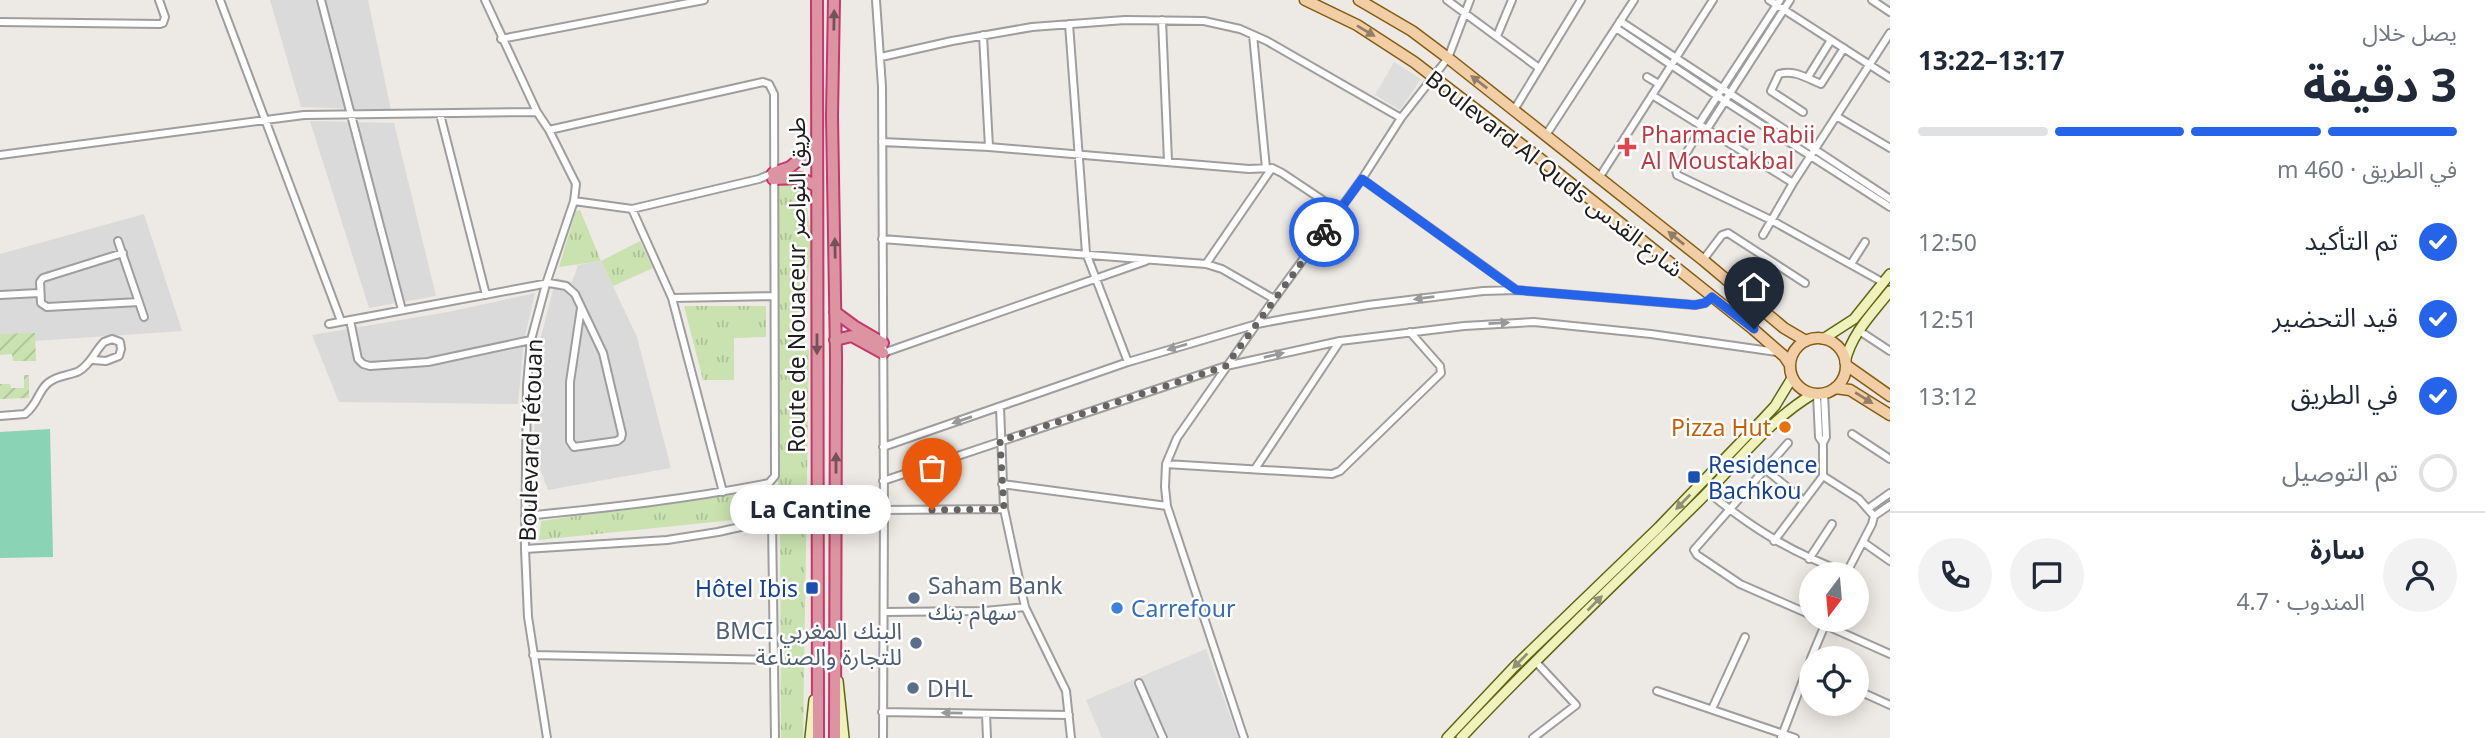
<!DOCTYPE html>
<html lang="ar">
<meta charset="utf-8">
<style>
:root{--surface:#fff;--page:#f2f2f3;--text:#1f2937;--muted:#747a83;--line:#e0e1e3;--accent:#2563eb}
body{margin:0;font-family:"Noto Sans","Noto Sans Arabic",sans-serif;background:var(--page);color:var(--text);direction:rtl;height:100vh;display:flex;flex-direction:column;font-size:26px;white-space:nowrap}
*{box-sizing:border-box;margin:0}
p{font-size:23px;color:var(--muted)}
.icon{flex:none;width:38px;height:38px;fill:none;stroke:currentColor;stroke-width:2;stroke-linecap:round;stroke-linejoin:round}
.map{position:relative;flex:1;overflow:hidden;direction:ltr}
.details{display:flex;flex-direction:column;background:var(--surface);width:595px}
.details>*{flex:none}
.needle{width:46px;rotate:196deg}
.fabs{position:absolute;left:1799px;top:562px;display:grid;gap:14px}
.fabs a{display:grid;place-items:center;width:70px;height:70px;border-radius:50%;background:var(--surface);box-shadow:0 4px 18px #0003;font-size:35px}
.pin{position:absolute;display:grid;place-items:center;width:60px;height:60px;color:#fff;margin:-72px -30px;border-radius:50% 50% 50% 0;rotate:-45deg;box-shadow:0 0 7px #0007}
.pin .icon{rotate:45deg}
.courier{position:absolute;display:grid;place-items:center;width:70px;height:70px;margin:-35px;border:5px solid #2563eb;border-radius:50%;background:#fff;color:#222;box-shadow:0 2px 9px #0007}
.bubble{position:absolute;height:49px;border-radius:24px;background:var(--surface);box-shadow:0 4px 18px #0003;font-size:23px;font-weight:700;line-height:49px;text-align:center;direction:rtl}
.headline em{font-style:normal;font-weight:700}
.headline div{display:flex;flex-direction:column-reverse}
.headline{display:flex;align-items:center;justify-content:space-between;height:119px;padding:0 28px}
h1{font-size:46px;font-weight:700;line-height:52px}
.bar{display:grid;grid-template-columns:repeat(4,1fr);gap:10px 7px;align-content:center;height:84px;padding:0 28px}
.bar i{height:9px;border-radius:5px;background:var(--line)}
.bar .selected{background:var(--accent)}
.bar p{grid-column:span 4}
.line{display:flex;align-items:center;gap:18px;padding:0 28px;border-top:2px solid var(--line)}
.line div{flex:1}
.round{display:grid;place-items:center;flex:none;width:74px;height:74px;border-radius:37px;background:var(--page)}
ol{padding:0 28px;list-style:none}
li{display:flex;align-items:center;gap:21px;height:77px}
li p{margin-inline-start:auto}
li .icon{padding:7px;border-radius:50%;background:var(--accent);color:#fff;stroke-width:4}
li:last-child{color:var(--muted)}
li i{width:38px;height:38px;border:4px solid var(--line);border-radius:50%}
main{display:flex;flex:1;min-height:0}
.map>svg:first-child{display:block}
.residential{fill:#dbdada}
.grass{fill:url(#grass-tufts)}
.garden{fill:url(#garden-furrows)}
.pitch{fill:#8ad3b5}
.parking{fill:#ddd}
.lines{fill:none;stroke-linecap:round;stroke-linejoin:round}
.street-casing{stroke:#9e9e9e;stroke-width:10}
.secondary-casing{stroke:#5f6611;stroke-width:12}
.primary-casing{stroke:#855c11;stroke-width:13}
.highway-casing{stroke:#c4386b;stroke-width:14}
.street{stroke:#fff;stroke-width:6}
.secondary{stroke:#f0f2bd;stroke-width:9}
.primary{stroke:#f1cea5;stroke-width:10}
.highway{stroke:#dc94a3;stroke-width:10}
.oneway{fill:#735359}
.oneway2{fill:#927e68}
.oneway3{fill:#999}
.oneway4{fill:#919275}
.done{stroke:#666463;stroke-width:7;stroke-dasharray:0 12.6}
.route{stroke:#2563eb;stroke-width:9}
.health-dot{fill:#e0444e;stroke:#fff;stroke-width:2.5}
.food-dot{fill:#e8710a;stroke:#fff;stroke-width:2.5}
.transit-dot{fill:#1a4fb4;stroke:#fff;stroke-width:2.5}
.service-dot{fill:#5c6f8a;stroke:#fff;stroke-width:2.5}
.shop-dot{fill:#3f7fe0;stroke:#fff;stroke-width:2.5}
.labels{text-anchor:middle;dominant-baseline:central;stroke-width:5;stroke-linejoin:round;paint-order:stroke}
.health-label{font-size:23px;fill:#be3a42;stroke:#fff;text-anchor:start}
.street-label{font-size:23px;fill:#1d1d1d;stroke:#fff}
.food-label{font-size:23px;fill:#c56008;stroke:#fff;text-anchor:end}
.transit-label{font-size:23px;fill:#164399;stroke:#fff;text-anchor:start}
.service-label{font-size:23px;fill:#4e5e75;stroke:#fff;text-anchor:start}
.shop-label{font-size:23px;fill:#366cbe;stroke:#fff;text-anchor:start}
</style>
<main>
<section class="details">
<div class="headline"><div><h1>3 دقيقة</h1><p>يصل خلال</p></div><em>13:17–13:22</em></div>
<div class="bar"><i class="selected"></i><i class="selected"></i><i class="selected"></i><i></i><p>في الطريق · 460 m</p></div>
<ol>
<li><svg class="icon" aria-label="check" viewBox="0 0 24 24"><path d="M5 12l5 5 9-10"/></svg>تم التأكيد<p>12:50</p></li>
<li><svg class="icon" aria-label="check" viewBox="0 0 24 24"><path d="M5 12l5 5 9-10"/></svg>قيد التحضير<p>12:51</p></li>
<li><svg class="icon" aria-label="check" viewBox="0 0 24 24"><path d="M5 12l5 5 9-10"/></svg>في الطريق<p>13:12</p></li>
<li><i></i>تم التوصيل</li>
</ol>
<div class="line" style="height:126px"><a class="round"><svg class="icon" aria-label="person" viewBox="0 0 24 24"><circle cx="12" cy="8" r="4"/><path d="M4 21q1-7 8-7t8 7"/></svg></a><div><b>سارة</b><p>المندوب · 4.7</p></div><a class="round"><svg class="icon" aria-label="chat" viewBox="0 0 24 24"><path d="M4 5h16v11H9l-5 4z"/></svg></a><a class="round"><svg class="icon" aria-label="phone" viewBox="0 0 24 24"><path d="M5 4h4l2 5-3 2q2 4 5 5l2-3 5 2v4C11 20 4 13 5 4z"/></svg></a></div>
</section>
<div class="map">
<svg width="1890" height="738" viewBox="0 0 1890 738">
<defs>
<pattern id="grass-tufts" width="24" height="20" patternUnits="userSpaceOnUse" patternTransform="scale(1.75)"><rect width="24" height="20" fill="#c9e2af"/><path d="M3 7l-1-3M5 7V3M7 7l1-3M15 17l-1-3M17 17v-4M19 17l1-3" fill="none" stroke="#acc196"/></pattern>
<pattern id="garden-furrows" width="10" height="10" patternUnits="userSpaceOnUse" patternTransform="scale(1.75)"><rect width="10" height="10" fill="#c9e2af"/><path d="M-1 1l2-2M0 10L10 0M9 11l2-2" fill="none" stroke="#acc196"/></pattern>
</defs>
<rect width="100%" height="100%" fill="#ede9e4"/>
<path class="residential" d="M270,0H368L391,110L301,107Z
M310,121L394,123L436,296L369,308Z
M144,214L182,331L35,341V334H0V254Z
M601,261L637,337L671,468L548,490L534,453L535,379L538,348L556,278L572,282L578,265Z
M535,293L524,341L518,404L339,402L312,335L448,312Z"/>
<path class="grass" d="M790,180L804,184L812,245L805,303L796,317V332L809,350L803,738H781L780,515L539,540L541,521L778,488V184Z
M580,210L601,261L640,241L653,268L613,286L601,261L559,267L576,211Z
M684,306H766V337L734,338V380H703Z"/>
<path class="garden" d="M35,333L36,361H13L12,354L0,355V334Z
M24,375H29V398L0,399V384H10L11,388H24Z"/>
<path class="pitch" d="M50,429L53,557L0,558V432Z"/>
<path class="parking" d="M1394,62L1421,79L1400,110L1375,95Z
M1206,649L1238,738H1102L1086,700Z"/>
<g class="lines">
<defs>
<path id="street" d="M220,0L341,321
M321,0L402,310
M485,0L537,112L549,130L576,184L574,201L546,284L531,340L527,385L525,549L528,617L547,738
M876,0L882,87L884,510L883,738
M1447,0L1539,68
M1769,0L1890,78
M1872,0L1890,12
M1162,20L1168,161
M1620,21L1890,199
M0,22L160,24L163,23L165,17L159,0
M1069,24L1086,253L1128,362
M1616,28L1725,101L1890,207
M983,35L989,147
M1253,35L1266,168
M1497,36L1512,0
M501,39L704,0
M881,57L952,41L1032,27L1125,20L1204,21L1240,29L1267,41L1401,118
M1647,77L1659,84
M1808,77L1831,40
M1652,95L1793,183
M1514,110L1581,0
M1803,112L1771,91L1779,74C1794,69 1808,79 1821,84L1844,48
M440,114L486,295
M1836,116L1890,148
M1699,124L1780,0
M1702,127L1676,170L1677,175L1771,220L1884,283
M1707,129L1790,0
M1546,135L1634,0
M882,142L989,147L1249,169L1272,168L1282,173L1339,211
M0,155L304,115L537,112
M1599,178L1713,0
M1362,179L1515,289
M574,201L632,209L759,179L773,173
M632,209L672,298L723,492
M1763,235L1793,183L1890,33
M882,239L1206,264L1222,269L1274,299
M118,241L144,317
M123,253L43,278L40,282L41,303L47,307L139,302
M1703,260L1722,235L1728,233L1805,283
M1206,264L1272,168
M1851,264L1865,242
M0,295L39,293
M672,298L774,296
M350,320L358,359L363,364L370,366L428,362L531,340
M329,324L549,283L566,286L575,294L603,353L622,434L621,438L617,441L574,447L570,441V382L581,308
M1858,330L1890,351
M883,353L1146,261
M1817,394L1819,437L1823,443
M1000,407L1004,509L1025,607L1066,691L1071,738
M0,416L25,414C38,404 38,391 48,383C57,375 69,376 79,371C92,363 94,352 104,342L112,339L120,342L121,349L119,356L106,361L93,360
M1852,434L1890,459
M1788,443L1694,550L1697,555L1740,584L1811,615
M883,447L1128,362L1257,324L1289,318L1368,305L1483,291L1516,290L1695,305L1705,303L1712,297
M1166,464L1332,474L1340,471L1441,373L1440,366L1410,332
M1255,469L1340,341
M1765,469L1804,501
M1823,476L1859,499L1874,516
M883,481L1226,366L1340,341L1464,326L1534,322L1651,334L1777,352
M1002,484L1167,506
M1708,492C1753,529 1792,553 1847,573
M1869,508L1890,493
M884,510L1004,509
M525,516C607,508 688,499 769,483L775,476L774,94L769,84L763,82L549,130
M1874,516L1890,505
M1774,541L1823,476V443L1826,437L1824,393
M1863,542L1890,561
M525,549L667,540L718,532L772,520L775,738
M1809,559L1832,524
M1846,574L1872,524L1874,516
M884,612L985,611L1025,607
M1825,625L1890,654
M533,655L775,660
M1811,658L1827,620
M1139,683L1163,738
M1857,690L1890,705
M1657,691L1795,738
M1712,709L1745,637
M882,712L1069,715
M986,714L987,738
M1244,738L1167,506L1165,487L1166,464L1177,438L1274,299L1362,179L1401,118L1448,58L1470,0
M1533,738L1576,705L1536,662
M1781,738L1811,659"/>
<path id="secondary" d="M1823,339L1854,319L1890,274
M1845,362C1852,333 1872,314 1890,291
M838,681L844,738
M810,738L814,700
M1447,738L1514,667L1659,527L1762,420L1775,406L1792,378
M1461,738C1538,656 1620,579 1700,500C1736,464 1769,420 1813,394"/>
<path id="primary" d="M1305,0L1357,25L1414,62L1539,158L1753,329L1784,356L1790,365
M1359,0L1412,31L1448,58L1703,260L1784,328L1806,341
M1790 366a28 28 0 1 1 56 0a28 28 0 1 1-56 0Z
M1846,365L1890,396
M1835,388L1850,390L1890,415"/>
<path id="highway" d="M817,0L818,738
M834,0L832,116L836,356L835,738
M773,173L790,167L816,146
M773,179L801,178L816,186
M835,312L854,326L883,343
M835,340L852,336L883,353"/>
</defs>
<use href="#street" class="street-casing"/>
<use href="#secondary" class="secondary-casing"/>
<use href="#primary" class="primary-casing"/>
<use href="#highway" class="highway-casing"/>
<use href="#street" class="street"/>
<use href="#secondary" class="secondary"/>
<use href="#primary" class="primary"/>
<use href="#highway" class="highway"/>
</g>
<defs><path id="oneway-solid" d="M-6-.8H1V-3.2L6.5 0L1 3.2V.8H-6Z" transform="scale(1.75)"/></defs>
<g class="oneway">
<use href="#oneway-solid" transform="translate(834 20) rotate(-89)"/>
<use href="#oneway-solid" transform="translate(835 248) rotate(-91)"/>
<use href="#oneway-solid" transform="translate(817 344) rotate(90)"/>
<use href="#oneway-solid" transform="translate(836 463) rotate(-90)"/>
</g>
<g class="oneway2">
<use href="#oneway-solid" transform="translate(1366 31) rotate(31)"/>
<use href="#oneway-solid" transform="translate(1479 82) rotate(-142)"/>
<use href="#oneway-solid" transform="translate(1676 238) rotate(-141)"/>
<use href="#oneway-solid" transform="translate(1864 398) rotate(32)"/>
</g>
<g class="oneway3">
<use href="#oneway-solid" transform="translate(1424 298) rotate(173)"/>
<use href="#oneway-solid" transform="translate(1499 323) rotate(-3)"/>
<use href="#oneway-solid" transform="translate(1177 347) rotate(164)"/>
<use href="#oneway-solid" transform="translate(1274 355) rotate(-13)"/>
<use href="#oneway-solid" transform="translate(962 420) rotate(161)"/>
<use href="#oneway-solid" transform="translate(952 713) rotate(-179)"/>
</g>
<g class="oneway4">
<use href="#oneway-solid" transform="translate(1683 502) rotate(134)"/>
<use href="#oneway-solid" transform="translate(1595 603) rotate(-45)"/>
<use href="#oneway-solid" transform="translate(1520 661) rotate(135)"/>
</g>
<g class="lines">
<path class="done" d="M932,510L1004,509L1000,441L1226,366L1324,232"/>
<path class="route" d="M1324,232L1362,179L1516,290L1695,305L1705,303L1712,297L1754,329"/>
</g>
<path class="health-dot" d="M1623.5 136.5h7v7h7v7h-7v7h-7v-7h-7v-7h7z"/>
<circle class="food-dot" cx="1785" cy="427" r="7"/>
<g class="transit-dot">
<rect x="1687" y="470" width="14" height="14" rx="3.5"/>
<rect x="805" y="581" width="14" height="14" rx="3.5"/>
</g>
<g class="service-dot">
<circle cx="914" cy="598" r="7"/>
<circle cx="916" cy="643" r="7"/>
<circle cx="913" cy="688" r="7"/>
</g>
<circle class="shop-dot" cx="1117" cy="608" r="7"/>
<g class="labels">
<g class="health-label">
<text x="1641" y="134">Pharmacie Rabii<tspan x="1641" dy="26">Al Moustakbal</tspan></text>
</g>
<g class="street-label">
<text transform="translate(1555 173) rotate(38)">Boulevard Al Quds شارع القدس</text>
<text transform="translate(796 285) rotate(-90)">Route de Nouaceur طريق النواصر</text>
<text transform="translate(530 440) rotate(-88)">Boulevard Tétouan</text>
</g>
<g class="food-label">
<text x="1771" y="427">Pizza Hut</text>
</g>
<g class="transit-label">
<text x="1708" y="464">Residence<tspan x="1708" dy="26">Bachkou</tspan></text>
<text x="798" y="588" text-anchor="end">Hôtel Ibis</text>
</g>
<g class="service-label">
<text x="928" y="585">Saham Bank<tspan x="928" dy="26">سهام بنك</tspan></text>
<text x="902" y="630" text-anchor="end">BMCI البنك المغربي<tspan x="902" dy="26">للتجارة والصناعة</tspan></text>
<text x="927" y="688">DHL</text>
</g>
<g class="shop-label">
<text x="1131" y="608">Carrefour</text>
</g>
</g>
</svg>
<div class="fabs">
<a><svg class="needle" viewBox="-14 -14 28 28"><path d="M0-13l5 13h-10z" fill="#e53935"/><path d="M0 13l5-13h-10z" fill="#747a83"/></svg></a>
<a><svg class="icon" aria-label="locate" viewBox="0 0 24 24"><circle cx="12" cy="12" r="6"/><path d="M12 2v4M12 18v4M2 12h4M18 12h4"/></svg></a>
</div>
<div class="pin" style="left:932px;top:510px;background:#ea580c"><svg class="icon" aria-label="bag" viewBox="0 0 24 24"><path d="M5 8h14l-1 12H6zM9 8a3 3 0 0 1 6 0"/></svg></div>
<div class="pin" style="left:1754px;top:329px;background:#1f2937"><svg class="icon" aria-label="home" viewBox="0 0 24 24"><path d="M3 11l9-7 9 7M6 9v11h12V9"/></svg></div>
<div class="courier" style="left:1324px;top:232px"><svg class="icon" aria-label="bike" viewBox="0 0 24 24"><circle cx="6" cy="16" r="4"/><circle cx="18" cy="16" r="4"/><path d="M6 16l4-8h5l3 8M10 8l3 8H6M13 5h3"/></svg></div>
<div class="bubble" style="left:730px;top:485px;width:161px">La Cantine</div>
</div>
</main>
